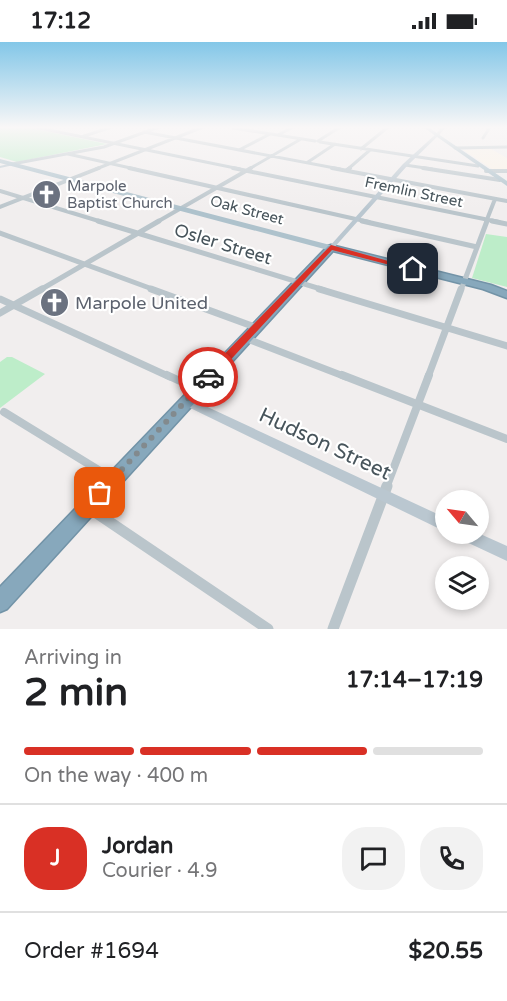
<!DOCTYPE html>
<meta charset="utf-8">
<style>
:root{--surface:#fff;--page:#f2f2f2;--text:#202124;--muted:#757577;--line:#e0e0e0;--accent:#d93025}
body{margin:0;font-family:"Varela Round",sans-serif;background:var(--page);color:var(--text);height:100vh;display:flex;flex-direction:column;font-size:22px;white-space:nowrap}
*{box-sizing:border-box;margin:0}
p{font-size:20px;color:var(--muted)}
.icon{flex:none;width:33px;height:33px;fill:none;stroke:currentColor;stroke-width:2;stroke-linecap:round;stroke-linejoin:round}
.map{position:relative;height:587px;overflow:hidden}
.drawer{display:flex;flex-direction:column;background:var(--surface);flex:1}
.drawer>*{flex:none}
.needle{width:39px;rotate:299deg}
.tools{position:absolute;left:435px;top:448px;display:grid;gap:12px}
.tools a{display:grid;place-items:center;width:54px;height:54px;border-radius:50%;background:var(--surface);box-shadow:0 3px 9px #0003;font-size:30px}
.pin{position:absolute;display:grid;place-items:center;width:51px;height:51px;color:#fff;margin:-26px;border-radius:12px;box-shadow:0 3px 9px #0006}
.courier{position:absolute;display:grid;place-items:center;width:60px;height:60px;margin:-30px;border:4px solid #d93025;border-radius:50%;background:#fff;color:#222;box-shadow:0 2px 8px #0007}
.overview em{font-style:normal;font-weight:800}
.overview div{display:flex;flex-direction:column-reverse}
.overview{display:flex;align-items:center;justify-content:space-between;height:102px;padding:0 24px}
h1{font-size:39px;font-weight:800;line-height:45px}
.bar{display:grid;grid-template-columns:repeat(4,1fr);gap:9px 6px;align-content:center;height:72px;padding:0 24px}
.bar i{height:8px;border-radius:4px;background:var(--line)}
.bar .selected{background:var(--accent)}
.bar p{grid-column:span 4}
.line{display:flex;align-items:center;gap:15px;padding:0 24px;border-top:2px solid var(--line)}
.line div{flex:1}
.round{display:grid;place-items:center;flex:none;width:63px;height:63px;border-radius:24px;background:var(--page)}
.status{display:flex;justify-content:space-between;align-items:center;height:42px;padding:0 30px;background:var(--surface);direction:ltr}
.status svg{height:16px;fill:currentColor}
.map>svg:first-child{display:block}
.commercial{fill:#fbf3e7}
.green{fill:#bdedc9}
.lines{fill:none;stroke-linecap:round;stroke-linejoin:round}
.highway-casing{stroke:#7293a7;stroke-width:3}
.street-far5{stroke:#bac5cb;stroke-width:3}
.street-far4{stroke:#bac5cb;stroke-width:4}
.street-far3{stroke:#bac5cb;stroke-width:5}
.street-far2{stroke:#bac5cb;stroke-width:7}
.street-far1{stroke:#bac5cb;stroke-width:8}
.street{stroke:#bac5cb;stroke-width:11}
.secondary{fill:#bac7d0;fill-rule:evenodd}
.primary{fill:#aec2cc;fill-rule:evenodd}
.highway{fill:#87a8bc;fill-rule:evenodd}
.route{fill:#d93025}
.done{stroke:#828a8e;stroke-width:6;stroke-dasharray:0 10.8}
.labels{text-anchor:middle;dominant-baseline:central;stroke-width:4.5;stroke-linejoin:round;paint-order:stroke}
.far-worship-label{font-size:15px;fill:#5b616d;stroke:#fff;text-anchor:start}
.far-street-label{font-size:15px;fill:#47545b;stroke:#fff}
.street-label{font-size:18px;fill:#47545b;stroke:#fff}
.worship-label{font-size:18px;fill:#5b616d;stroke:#fff;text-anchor:start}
.near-street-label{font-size:21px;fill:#47545b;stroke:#fff}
</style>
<div class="status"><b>17:12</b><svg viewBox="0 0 49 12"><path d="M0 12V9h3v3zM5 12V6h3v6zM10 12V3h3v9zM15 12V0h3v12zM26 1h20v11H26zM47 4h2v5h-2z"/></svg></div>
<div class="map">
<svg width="507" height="587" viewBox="0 0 507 587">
<rect width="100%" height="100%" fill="#f1eeee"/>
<path class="commercial" d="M491,107L507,116V128L492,127L463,108Z"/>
<path class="green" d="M0,85H26L107,102L17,120L0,115Z
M486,192L507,195V245L472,236Z
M7,315H12L45,332L0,366V320Z"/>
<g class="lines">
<defs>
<path id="highway" d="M331,203L491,243L507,249V256L483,247L333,209L7,567L0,570V545L328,204Z"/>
</defs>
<use href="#highway" class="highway-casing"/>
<path class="street-far5" d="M34,85L240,127
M233,86L315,99
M144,90L340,127
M438,92L444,85
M278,93L293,85
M84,94L112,85
M483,96L490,85
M318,99L340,85
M320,100L478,124
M455,106L507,105
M361,107L388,85
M239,108L270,92
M68,112L135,127
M308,120L335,102
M12,122L104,105L159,85
M405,123L432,127
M96,127L203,85
M249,127L301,97
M348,127L370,108"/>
<path class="street-far4" d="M129,126L369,180
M233,126L499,180
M332,126L507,159
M423,126L500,138
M347,128L350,126
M486,129H507
M0,149L102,180
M0,165L99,126
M157,180L251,126
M486,180L495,157"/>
<path class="street-far3" d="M98,179L324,248
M362,179L477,205
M492,179L507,182
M0,191L155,248
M40,248L159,179
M461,248L487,179"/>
<path class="street-far2" d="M151,247L255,285
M319,247L507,304
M0,257L170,335
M0,271L42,247
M245,296L346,335
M428,335L461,247"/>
<path class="street-far1" d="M167,333L197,347
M342,333L507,397
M4,370L113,437
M386,446L429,333"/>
<path class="street" d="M89,466L268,587
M333,587L387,444"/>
<path class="secondary" d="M437,91L440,92L407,124L333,207H329V205L403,122Z
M12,121L14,122V123L0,126V124Z
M186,355L446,476V490L182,362L181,359L182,356Z
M478,491L507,504V519L460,497L458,492Z"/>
<path class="primary" d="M423,85H428L507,139V144Z
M0,117L334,204L335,206L334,208H328L0,121Z"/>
<use href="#highway" class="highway"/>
</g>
<linearGradient id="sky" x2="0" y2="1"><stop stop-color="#83c7e8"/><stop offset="0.51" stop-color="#f9f7f7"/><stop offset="1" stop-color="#f9f7f7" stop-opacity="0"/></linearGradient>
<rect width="507" height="167" fill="url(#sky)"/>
<path class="route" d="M331,203L417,227L413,229L332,208L212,338H204V333Z"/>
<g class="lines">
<path class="done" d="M100,451L208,335"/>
</g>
<defs>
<symbol id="church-disc" viewBox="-11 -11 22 22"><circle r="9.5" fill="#6b7280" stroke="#fff"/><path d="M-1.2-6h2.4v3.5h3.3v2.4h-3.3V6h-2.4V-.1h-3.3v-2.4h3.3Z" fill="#fff"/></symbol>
</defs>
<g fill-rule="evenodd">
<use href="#church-disc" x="30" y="136" width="33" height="33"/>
<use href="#church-disc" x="38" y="244" width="33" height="33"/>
</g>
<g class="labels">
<g class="far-worship-label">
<text x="67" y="144">Marpole<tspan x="67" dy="17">Baptist Church</tspan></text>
</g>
<g class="far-street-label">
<text transform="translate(414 150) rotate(12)">Fremlin Street</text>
<text transform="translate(247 168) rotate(15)">Oak Street</text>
</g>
<g class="street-label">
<text transform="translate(223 202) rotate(17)">Osler Street</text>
</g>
<g class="worship-label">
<text x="75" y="261">Marpole United</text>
</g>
<g class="near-street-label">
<text transform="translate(325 402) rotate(25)">Hudson Street</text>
</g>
</g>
</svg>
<div class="tools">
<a><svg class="needle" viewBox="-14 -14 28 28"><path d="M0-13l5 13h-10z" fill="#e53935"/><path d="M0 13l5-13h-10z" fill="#757577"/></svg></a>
<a><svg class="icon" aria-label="layers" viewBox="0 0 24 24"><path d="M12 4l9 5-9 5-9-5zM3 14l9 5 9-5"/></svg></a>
</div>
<div class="pin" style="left:100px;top:451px;background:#ea580c"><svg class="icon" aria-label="bag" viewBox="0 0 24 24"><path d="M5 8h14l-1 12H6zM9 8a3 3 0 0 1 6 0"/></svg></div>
<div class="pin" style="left:413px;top:227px;background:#1f2937"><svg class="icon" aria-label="home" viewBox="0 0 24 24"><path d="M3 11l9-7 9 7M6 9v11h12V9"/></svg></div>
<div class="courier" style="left:208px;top:335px"><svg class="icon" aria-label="car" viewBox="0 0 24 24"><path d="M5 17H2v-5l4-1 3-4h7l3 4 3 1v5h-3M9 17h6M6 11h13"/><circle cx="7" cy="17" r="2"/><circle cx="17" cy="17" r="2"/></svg></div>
</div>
<section class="drawer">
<div class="overview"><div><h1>2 min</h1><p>Arriving in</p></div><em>17:14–17:19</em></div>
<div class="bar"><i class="selected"></i><i class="selected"></i><i class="selected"></i><i></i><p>On the way · 400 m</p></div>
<div class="line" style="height:108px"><b class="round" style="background:var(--accent);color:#fff">J</b><div><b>Jordan</b><p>Courier · 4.9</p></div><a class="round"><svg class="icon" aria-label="chat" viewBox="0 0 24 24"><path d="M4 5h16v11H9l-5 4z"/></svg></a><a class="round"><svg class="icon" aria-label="phone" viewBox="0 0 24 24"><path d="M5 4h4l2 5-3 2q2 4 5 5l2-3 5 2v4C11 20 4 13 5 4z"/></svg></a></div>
<div class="line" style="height:78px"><div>Order #1694</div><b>$20.55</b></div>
</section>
